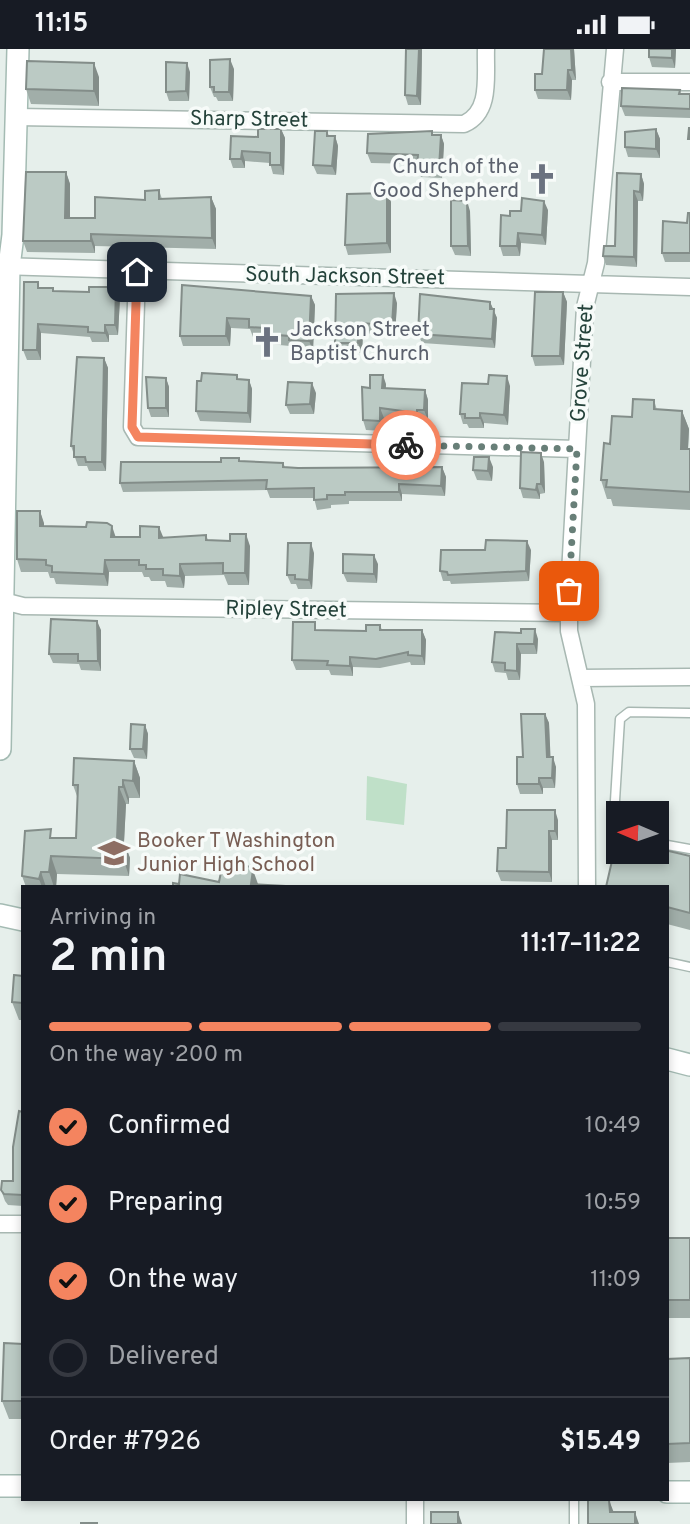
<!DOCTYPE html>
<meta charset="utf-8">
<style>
:root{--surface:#171b24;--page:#20242c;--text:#f1f3f6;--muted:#9ea1a6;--line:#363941;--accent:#f4845f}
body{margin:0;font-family:Overpass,sans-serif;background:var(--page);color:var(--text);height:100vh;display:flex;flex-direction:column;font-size:26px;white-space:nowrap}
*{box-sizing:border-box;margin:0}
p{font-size:23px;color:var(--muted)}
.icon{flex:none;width:38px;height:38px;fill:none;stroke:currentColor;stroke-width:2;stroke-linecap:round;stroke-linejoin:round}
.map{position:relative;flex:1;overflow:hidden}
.details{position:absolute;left:21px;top:836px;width:648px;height:616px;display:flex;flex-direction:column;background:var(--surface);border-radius:0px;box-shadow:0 4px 10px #0003}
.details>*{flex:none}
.needle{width:46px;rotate:272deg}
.buttons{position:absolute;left:606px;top:752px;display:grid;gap:14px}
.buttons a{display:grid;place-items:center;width:63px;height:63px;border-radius:0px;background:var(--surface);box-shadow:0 4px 10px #0003;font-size:35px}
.pin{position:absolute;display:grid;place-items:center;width:60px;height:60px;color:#fff;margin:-30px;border-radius:14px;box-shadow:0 4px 10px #0006}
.courier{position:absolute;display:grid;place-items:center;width:70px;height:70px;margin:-35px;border:5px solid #f4845f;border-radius:50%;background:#fff;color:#222;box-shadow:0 2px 9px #0007}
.headline em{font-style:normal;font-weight:600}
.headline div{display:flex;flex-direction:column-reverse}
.headline{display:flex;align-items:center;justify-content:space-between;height:119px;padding:0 28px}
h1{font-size:46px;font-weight:600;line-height:52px}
.bar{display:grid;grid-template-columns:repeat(4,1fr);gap:10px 7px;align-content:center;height:84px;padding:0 28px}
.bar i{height:9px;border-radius:5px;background:var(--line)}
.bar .selected{background:var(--accent)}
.bar p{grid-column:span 4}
.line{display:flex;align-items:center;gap:18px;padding:0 28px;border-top:2px solid var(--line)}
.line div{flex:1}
ol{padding:0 28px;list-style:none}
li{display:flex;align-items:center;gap:21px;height:77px}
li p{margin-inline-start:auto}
li .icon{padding:7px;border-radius:50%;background:var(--accent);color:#111;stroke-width:4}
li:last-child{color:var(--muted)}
li i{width:38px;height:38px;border:4px solid var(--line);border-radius:50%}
.status{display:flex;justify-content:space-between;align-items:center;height:49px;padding:0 35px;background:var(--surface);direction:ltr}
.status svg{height:19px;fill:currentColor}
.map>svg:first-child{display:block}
.green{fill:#bfe0c8}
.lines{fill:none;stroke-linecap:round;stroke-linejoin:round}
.lane-casing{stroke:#a8b8b2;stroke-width:11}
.street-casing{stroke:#a8b8b2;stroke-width:19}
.secondary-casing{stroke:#a4bbb3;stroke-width:24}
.lane{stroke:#fff;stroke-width:8}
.street{stroke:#fff;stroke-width:16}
.secondary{stroke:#fff;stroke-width:21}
.wall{fill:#a1aea9}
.shaded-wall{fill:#838d89}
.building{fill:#bbcac4;stroke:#838d89;stroke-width:2}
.done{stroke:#687f78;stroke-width:7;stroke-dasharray:0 12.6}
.route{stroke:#f4845f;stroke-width:9}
.labels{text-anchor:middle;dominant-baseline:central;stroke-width:7;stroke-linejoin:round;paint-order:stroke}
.street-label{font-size:21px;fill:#24423a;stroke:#f7fbf9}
.worship-label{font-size:21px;fill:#5b616d;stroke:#f7fbf9;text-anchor:end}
.education-label{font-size:21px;fill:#785e54;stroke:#f7fbf9;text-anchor:start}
</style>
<div class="status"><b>11:15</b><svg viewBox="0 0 49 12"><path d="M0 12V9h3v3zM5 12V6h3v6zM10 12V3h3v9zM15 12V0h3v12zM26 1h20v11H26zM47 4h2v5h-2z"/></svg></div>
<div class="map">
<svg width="690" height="1475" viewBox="0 0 690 1475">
<rect width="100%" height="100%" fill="#e6efeb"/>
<path class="green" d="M367,727L407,735L404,776L366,771Z"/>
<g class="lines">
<defs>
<path id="lane" d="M618,778L614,768L620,670L629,663L690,664
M656,794L690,800
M667,913L690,918
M574,1475V1451"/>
<path id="street" d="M610,33H690
M16,68L464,75C492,63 485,26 486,0
M0,217L690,238
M137,223L132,378L138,388L577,400
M3,552L23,557L569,564
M580,629L690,628
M587,838L586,655L569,582V542L585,258L596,214L615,0
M0,1175H23
M415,1451V1475"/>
<path id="secondary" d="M0,700L9,218L13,186L18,0
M0,866L23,871
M667,1010L690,1016
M0,1437H23
M667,1443H690"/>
</defs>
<use href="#lane" class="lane-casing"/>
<use href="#street" class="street-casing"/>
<use href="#secondary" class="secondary-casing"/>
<use href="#lane" class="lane"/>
<use href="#street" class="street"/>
<use href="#secondary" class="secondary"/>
</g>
<path class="wall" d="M406,0H422L421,56H408L405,46Z
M544,0H574L576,31H572L571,51L538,50L535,41L542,25Z
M676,0L675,19L652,18L649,8Z
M234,20L233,52H218L216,48H214L210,38Z
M190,23L189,52H169L166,43Z
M99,28V57L31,55L26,40Z
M680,41L681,45H690V69L625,67L621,57Z
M281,80L285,89L284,126L273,125L270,114L245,112V119H233L230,110L258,88Z
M656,80L660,90V109L628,108L625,98Z
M327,82L329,87H335L338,97L336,126L317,125L313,116Z
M434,86H441L444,95L442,129L421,128L417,118V115L371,114L367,104Z
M66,123L70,135V169H95L145,151L159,141L162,150L211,148L216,160V200L95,197V204L27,203L23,192Z
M641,125L644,135L643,152H638L637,218L606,216L603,207L615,197Z
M387,144L391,153V204L348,206L345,196Z
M548,161L546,196L521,194L520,207H503L500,197L510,167Z
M470,162L471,207L455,206L451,197Z
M690,164V213H665L662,204L687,174Z
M182,236L311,247L315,256L313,301H292L290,297L269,295L267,288H253L250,280L231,279L230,297H183L180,287Z
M116,238L120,248L118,286H109V293H92L90,288L41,284V311H27L23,301L40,239L54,242L89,243Z
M563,243L567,253L564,316L535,317L532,307Z
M336,245L397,254L395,286L363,284L362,304L339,303L335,294Z
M490,253L497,269L495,299L422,294L418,285Z
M104,309L108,319L106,422H89L87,417H78L71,397Z
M166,329L169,338V368H151L148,359Z
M239,330L249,331L252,340L251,374L200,372L196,362Z
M386,335V339L425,341L428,351V371H421L420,373L384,369L383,382L366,381L363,371L370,339Z
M488,335L510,337L508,376L484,374V379H469L467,375H463L460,365Z
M316,344L314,365H290L286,356Z
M654,351L657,361L682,362L689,380L688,400L690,401V461L613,457L611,450H607L601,431L610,395L632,368Z
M239,409L240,412L283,414L285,418L298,419L442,418L446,428L445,447L402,445V452H349V455L331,456V459L317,461L314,449H270L267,441L123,443L120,434Z
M544,413L545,444L540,445V450L523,449L520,439Z
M493,418L492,432L477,431L473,421Z
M40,462L44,477L116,488L163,489L206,486L208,491L250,497L249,536H228L224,526L185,527L184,539L167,538L165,532H151L149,528H144L142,523H109L108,537L56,535L54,529H50L48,523H21L17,510Z
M531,501L529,532L451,535L450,532H443L440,522Z
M314,504L312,540H298L296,535H291L287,526Z
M378,515L377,534L347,533L343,524Z
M380,576L382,581H422L426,591L425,616H411L410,613L380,619L353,618V627L331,626L329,621H296L292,611L318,581L366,582Z
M101,581V622L81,621L79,615L53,614L49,605Z
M495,583L538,590L537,605H521L520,631H508L506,624L495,623L492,613Z
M545,665L549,674L550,708L556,718L555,739H543V745H520L517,735L523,708Z
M145,676L148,685L147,710L134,709L130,700Z
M134,712L140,729V749H129V755H126L124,793L130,809L129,827L57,825L56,838H26L22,827L54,789H76L78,750L73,736Z
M558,771V791H552V833L501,832L497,822Z
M690,807V881L667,875V838Z
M23,927V971H19L12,953Z
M23,1063V1157L8,1156L5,1152L1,1141L13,1132Z
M667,1189H690V1269H667Z
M23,1295V1370H9L2,1352Z
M690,1309V1413L667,1414V1310Z"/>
<path class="shaded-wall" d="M419,0H422L421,56L417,47Z
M571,0H574L576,31L572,21Z
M672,0H676L675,19L672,9Z
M230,10L234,20L233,52L229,43Z
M94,14L99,28V57L94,42Z
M187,14L190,23L189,52L186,42Z
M568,21L572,31L571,51L567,41Z
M281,80L285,89L284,126L281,116Z
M656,80L660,90V109L656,100Z
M441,86L444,95L442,129L439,119Z
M335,87L338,97L336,126L332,117Z
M242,102L245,112V119L241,110Z
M66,123L70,135V181L65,169Z
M641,125L644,135L643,152L640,143Z
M634,142L638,152L637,218L634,208Z
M387,144L391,153V204L387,194Z
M211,148L216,160V200L212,189Z
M467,152L470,162L471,207L468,197Z
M544,152L548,161L546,196L542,186Z
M518,184L521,194L520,207L517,197Z
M91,185L95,197V204L91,192Z
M116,238L120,248L118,286L115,276Z
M563,243L567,253L564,316L560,307Z
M394,244L397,254L395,286L392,276Z
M311,247L315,256L313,301L309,292Z
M490,253L497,269L495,299L492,290Z
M227,269L231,279L230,297L226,287Z
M359,274L363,284L362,304L358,294Z
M38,275L41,284V311L37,301Z
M105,276L109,286V293L105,284Z
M104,309L108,319L106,422L102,413Z
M383,326L386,335L385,348L382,339Z
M507,327L510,337L508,376L504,366Z
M166,329L169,338V368L166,359Z
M249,331L252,340L251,374L248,364Z
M312,334L316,344L314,365L310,355Z
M425,341L428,351V371L424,361Z
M380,359L384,369L383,382L380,372Z
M682,362L689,380L687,419L681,400Z
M480,364L484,374V379L480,369Z
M541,404L544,413L545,444L541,435Z
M489,408L493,418L492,432L488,422Z
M442,418L446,428L445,447L441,437Z
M399,435L402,445V452L399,443Z
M537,435L540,445V450L536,441Z
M40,462L44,474V489L40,477Z
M112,477L116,489L111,488Z
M159,478L164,490L159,489Z
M246,485L250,497L249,536L245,524Z
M527,492L531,501L529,532L526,522Z
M311,494L314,504L312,540L309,531Z
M374,506L378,515L377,534L374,525Z
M105,511L109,523L108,537L104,525Z
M180,515L185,527L184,539L180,527Z
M97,572L101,581V622L98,612Z
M535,580L538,590L537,605L534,595Z
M422,581L426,591L425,616L422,607Z
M517,595L521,605L520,631L517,622Z
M350,608L353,618V627L350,617Z
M545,665L549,674L551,718L547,708Z
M145,676L148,685L147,710L143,700Z
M553,708L556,718L555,739L552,729Z
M134,712L140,729V749L133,732Z
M539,729L543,739V745L539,735Z
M123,731L129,749V755L123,738Z
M119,738L126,755L124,793L130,809L129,827L117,791Z
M555,761L558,771V791L555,782Z
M549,782L552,791V833L549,823Z
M51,807L57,825L56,838H54L49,823Z
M253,821L258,835V838L251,835Z
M41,823L46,838H42L39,830Z
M609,1451L616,1469L610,1463Z
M458,1463L462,1475H458Z
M635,1463L639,1475H635Z"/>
<path class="building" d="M406,0H419L417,47L405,46Z
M544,0H571L572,21H568L567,41H535V25H542Z
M649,0H672V9L649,8Z
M230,10L229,43H214V38H210V11Z
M27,12L94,14V42L26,40Z
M166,13L187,14L186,42L166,43Z
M622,39L680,41L679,45H690V60L621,57Z
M689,79H690V90H688Z
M258,80H281V116H270V104L242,102L241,110H230L231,87L258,88Z
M656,80V100L625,98V83Z
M315,82H327V87H335L332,117L313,116Z
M432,82V86H441L439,119L417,118L418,106L367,104L368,85Z
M26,123H66L65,169H95V148L145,151V142L159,141V150L211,148L212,189L91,185V192H23Z
M617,124L641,125L640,143L634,142V208L603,207L604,197H615Z
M387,144V194L345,196L347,145Z
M522,149L544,152L542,186L518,184L517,197H500L501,166L510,167V162H521Z
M451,151L467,152L468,197H451Z
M688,164H690V204H662L663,172L687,174Z
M24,233H38V239H53V242L89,243V238H116L115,276H105V284L88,283V278L38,275L37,301H23Z
M182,236L311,247L309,292L289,291V287L265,285L266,279L249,278V270L227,269L226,287H180Z
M535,243H563L560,307H532Z
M394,244L392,276L359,274L358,294H335L336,245Z
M420,245L490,253V260H494L492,290L418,285Z
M77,308L104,309L102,413H86L85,408H74V397H71Z
M202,324L237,326V330L249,331L248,364L196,362L197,332H201Z
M370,326H383L382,339L425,341L424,361H417V364L380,359V372L363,371L362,338L370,339Z
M489,326L507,327L504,366L480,364V369H465V365H460L462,334L488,335Z
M146,328L166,329V359H148Z
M288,333L312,334L310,355L286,356Z
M633,350L654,351V360L682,362L681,400H690V443L606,438L607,431H601L604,394L610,395L612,367L632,368Z
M521,403L541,404V435H537L536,441L520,439Z
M474,408H489L488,422L473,421Z
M221,409H239V412L283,414V418L298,419L442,418L441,437L399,435V443H345V446H327V450L314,451V439L266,440L267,431L120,434L121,413H221Z
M17,462H40V477L86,478L87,473L107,474L112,477L111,488H140V477L159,478V489L206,486V491L230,492V485H246L245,524H223V514L180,515V527L163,526V520H146V516H139V511H105L104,525L52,523V517L46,516V511L17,510Z
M486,491L527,492L526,522L448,526L447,523L440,522L441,501H485Z
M288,494H311L309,531L295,530V526H287Z
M343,505L374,506V525L343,524Z
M51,570L97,572L98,612H78V605H49Z
M293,573H315V581L366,582V576H380V581H422V607L408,606V603L376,610L350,608V617L327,616L328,612L292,611Z
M521,580H535L534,595H517V622L505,621V614L492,613L495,583L521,584Z
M521,665H545L547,708H553L552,729H539V735H517V708H523Z
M131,675L145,676L143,700H130Z
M74,709L134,712L133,732L123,731V738H119L117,791H123V810L51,807L49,823H41L39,830L22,827L25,782L51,780L50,789H76L78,736H73Z
M507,761H555V782H549V823L497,822L498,799H506Z
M617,790L618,803H656V799L690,807V864L667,858V838H606Z
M236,809L253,821L251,835L285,837V838H173V834L179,835L180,825L219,833L222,818Z
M14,926L23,927V954L12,953Z
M19,1062L23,1063V1146L4,1145L1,1141L2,1132H13V1098Z
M667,1189H690V1251H667Z
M4,1294L23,1295V1352H2Z
M690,1309V1394L667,1395V1310Z
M588,1451H609L610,1463H635V1475H588Z
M431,1463H458V1475H431Z
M81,1474H97V1475H81Z"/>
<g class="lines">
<path class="done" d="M406,396L577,400L569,542"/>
<path class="route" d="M137,223L132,378L138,388L406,396"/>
</g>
<defs>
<symbol id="church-bare" viewBox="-9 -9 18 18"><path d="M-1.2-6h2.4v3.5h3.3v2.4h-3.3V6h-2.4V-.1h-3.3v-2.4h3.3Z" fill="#6b7280" stroke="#f7fbf9" stroke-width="2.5" paint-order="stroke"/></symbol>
<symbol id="school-bare" viewBox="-9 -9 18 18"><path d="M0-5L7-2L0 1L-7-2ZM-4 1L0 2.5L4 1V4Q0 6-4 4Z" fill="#8d6e63" stroke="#f7fbf9" stroke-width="2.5" paint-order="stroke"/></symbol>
</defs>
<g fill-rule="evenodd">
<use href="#church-bare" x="520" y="108" width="44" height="44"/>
<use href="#church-bare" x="245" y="271" width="44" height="44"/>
<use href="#school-bare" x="92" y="782" width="44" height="44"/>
</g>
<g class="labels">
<g class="street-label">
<text transform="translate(249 71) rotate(1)">Sharp Street</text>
<text transform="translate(345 228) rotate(1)">South Jackson Street</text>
<text transform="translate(583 314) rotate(-86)">Grove Street</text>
<text transform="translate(286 561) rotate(1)">Ripley Street</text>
</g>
<g class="worship-label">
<text x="519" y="118">Church of the<tspan x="519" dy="24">Good Shepherd</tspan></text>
<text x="290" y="281" text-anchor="start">Jackson Street<tspan x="290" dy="24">Baptist Church</tspan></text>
</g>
<g class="education-label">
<text x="137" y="792">Booker T Washington<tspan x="137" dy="24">Junior High School</tspan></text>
</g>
</g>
</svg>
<div class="buttons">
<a><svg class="needle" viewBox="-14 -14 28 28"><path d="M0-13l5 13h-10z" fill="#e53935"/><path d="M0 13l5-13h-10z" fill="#9ea1a6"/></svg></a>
</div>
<div class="pin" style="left:569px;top:542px;background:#ea580c"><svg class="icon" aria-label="bag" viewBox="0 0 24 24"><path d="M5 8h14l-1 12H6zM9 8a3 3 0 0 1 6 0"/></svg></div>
<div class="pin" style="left:137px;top:223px;background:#1f2937"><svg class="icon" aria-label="home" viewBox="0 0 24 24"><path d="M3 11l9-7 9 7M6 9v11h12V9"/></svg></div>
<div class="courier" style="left:406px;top:396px"><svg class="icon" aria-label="bike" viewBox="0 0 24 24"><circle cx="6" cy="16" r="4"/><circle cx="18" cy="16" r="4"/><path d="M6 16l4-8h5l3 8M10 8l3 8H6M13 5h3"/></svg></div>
<section class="details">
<div class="headline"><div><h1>2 min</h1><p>Arriving in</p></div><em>11:17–11:22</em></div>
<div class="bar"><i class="selected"></i><i class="selected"></i><i class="selected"></i><i></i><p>On the way · 200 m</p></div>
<ol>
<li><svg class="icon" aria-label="check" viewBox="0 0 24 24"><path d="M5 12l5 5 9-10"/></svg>Confirmed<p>10:49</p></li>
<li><svg class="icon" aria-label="check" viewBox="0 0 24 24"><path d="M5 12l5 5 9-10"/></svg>Preparing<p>10:59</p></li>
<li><svg class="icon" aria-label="check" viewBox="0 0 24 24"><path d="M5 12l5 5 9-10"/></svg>On the way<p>11:09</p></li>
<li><i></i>Delivered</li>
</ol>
<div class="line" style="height:91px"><div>Order #7926</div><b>$15.49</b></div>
</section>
</div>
